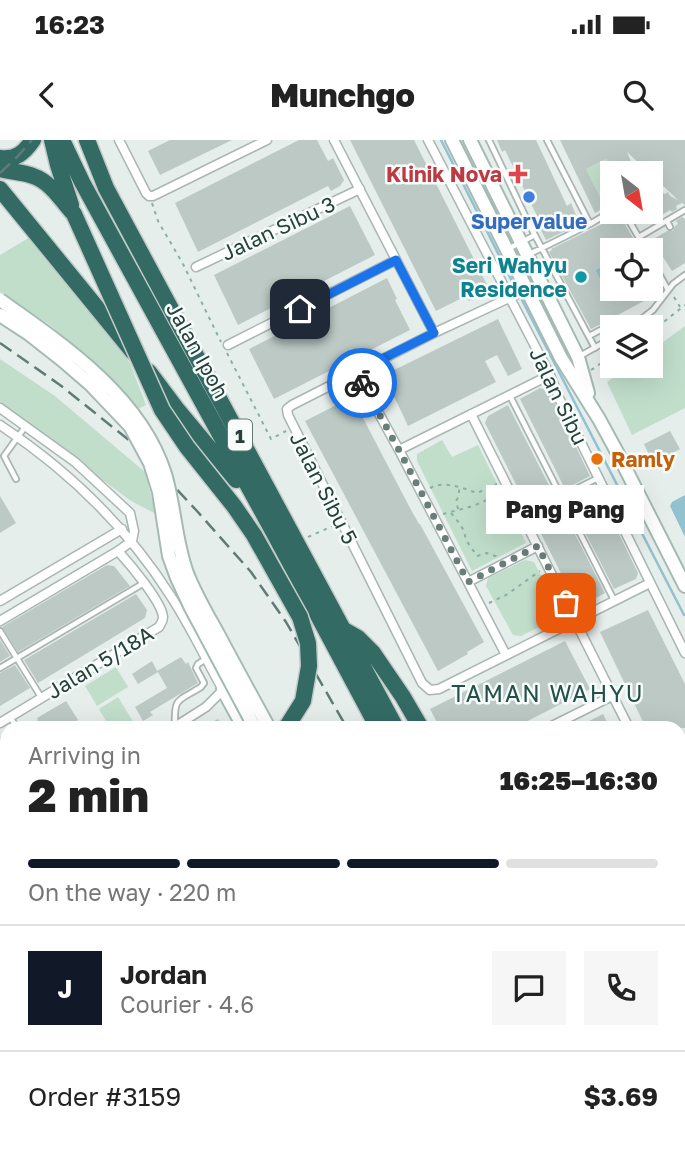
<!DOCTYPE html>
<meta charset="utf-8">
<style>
:root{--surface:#fff;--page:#f6f6f6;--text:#222;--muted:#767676;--line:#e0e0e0;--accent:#111827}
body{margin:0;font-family:"Golos Text",sans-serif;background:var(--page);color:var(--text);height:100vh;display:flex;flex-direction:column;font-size:26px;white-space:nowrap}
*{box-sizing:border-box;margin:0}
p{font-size:23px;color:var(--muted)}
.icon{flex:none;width:38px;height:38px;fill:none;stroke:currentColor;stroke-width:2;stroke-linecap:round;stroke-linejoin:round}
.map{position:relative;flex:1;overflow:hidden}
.sheet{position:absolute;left:0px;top:581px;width:686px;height:436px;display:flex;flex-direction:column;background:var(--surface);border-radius:21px 21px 0 0;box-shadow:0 7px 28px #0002}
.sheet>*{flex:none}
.needle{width:46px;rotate:149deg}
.controls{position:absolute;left:600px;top:21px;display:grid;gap:14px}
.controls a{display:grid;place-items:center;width:63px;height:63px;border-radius:0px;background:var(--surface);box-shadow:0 7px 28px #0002;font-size:35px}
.pin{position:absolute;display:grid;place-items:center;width:60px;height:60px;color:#fff;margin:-30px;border-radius:14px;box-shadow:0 4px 10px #0006}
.courier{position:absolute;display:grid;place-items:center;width:70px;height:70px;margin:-35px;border:5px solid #1a73e8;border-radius:50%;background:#fff;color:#222;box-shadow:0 2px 9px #0007}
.bubble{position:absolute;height:49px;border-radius:0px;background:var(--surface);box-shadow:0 7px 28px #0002;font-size:23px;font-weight:800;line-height:49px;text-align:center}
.headline em{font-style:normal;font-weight:800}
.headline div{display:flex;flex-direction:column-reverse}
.headline{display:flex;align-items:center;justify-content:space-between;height:119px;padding:0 28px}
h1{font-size:46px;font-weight:800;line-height:52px}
.bar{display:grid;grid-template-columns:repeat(4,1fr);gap:10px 7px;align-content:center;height:84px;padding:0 28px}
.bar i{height:9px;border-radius:5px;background:var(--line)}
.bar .current{background:var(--accent)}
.bar p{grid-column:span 4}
.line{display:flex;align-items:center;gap:18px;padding:0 28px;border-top:2px solid var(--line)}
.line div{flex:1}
.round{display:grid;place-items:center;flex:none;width:74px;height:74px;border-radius:0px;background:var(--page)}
.status{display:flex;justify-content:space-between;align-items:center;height:49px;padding:0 35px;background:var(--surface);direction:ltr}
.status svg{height:19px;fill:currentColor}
header{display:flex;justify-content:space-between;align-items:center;height:91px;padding:0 28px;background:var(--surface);font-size:32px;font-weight:800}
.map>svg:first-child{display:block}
.green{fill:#c1decb}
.water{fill:#92c1cf}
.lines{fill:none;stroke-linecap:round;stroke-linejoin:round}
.stream{stroke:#92c1cf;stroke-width:2.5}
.building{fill:#bcc9c5}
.lane-casing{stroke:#a9b6b3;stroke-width:8}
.street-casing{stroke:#a9b6b3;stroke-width:11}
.secondary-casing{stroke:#a5bab4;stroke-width:16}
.highway-casing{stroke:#c2cac8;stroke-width:19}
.path{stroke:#89b0a7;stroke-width:2;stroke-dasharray:3.5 5;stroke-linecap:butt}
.lane{stroke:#fff;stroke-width:4.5}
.street{stroke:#fff;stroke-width:8}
.secondary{stroke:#fff;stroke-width:12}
.highway{stroke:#336b64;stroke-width:16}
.rail{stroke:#617b76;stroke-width:2.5;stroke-dasharray:14 7;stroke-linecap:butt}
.secondary-bridge-casing{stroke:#a5bab4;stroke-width:16;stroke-linecap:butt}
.highway-bridge-casing{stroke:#c2cac8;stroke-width:19;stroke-linecap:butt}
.secondary-bridge{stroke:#fff;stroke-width:12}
.highway-bridge{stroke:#336b64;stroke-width:16}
.done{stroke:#697d79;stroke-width:7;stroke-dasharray:0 12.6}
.route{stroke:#1a73e8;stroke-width:9}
.health-dot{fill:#e0444e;stroke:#f7fbf9;stroke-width:2.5}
.shop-dot{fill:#3f7fe0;stroke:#f7fbf9;stroke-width:2.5}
.culture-dot{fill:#0f9aa8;stroke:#f7fbf9;stroke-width:2.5}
.food-dot{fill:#e8710a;stroke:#f7fbf9;stroke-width:2.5}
.labels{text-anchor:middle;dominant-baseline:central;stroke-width:5;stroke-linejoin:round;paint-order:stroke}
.shield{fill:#f7fbf9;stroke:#657874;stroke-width:2}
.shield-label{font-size:19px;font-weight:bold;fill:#26403b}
.health-label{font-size:21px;font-weight:bold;fill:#be3a42;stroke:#f7fbf9;text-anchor:end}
.shop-label{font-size:21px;font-weight:bold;fill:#366cbe;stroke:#f7fbf9}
.street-label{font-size:21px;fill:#26403b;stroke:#f7fbf9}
.culture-label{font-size:21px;font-weight:bold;fill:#0d838f;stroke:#f7fbf9;text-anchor:end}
.food-label{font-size:21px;font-weight:bold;fill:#c56008;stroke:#f7fbf9;text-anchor:start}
.neighbourhood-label{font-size:23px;letter-spacing:2px;fill:#22514a;stroke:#f7fbf9}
</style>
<div class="status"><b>16:23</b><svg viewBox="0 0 49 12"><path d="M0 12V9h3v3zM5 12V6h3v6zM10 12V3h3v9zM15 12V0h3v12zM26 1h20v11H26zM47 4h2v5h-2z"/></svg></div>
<header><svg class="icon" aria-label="back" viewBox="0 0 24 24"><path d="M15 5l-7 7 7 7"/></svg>Munchgo<svg class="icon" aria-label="search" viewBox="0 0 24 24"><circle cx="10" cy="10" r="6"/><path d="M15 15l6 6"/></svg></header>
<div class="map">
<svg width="685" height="1016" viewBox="0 0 685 1016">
<rect width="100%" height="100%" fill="#e6eeeb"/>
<path class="green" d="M606,19L613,33L612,56L602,61L586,29Z
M30,97L130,223L146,265L138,269L115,243L50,185L0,152V115Z
M685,186V268L632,295L607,242L629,226H651V211Z
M0,219L55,256L145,332L156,374L131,361L0,264Z
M442,300L452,317L478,305L526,403L472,431L417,321V314Z
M525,420L534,422L559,470L557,478L521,496L513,495L486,446L488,438Z
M116,527L128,547L97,566L85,546Z
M118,557L137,588H110L99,569Z
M685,711V824L679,813V714Z
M0,822L7,833V947L0,931Z
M0,939L7,955V1010H100L90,1016H0Z"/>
<path class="water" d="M612,121V143L604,147L595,130Z
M685,355V397L670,366L672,362Z"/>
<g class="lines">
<path class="stream" d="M441,0L515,147
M522,160L684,475"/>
</g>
<path class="building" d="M170,0H232L160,35L148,11Z
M299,0H317L328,21L333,18L344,40L340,46L331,51L328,46L198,112L175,63Z
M350,0H414L487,145L479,149L481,152L475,155L477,157L469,161L466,156L436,171Z
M497,0H536L567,66L571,63L579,82L574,87L546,100L536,81L539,80L505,10L502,12Z
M560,0H685V65L682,63L676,66L677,69L672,72L670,70L647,84L640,72H651V49L665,54L668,52L670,56L678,60L627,12L636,33H613L606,19L586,29L602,61L612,56V63L595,73Z
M350,66L375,115L238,185L214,135Z
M616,77L618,81L622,79L640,110H612V121L595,130L604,147L612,143V149H651V132L661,152L614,177L611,175H607L605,177V182L591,189L549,112L552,110L551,109Z
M682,77L685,79V123L672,131L652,100L667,91H673L675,86L678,84L676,81Z
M387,138L397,159L395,160L410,190L274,259L249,209Z
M498,179L522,229L508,236L497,215L485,221L496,242L408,286L384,235Z
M540,248L549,251L590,336L565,349L520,259Z
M352,257L410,368L419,384H420L484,502L467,512L468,514L438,531L305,281Z
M508,265L554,355L528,368L485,283L488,276Z
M670,291L680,309L653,323L644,304Z
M595,345L638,433L636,439L614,449L568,359Z
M0,356L16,383L0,393Z
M559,363L605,453L583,465L576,463L532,376Z
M107,425L114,426L130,446L18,512L2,487Z
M136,454L147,470L145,478L38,543L24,520Z
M648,470L685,544V588H646L600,492Z
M0,500L10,516L0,522Z
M565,501L590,549L514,588H440L430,569Z
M181,517L186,524L188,522L198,543L150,572L153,575L143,581L135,567L167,548L158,532L138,544L132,534L152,521L157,531Z
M15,525L30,548L0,566V533Z
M66,561L78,580L65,588H25L38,580L37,578Z
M603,574L610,588H576L595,578Z
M218,579L223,588H202Z
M7,593V626L0,630V597Z
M7,637V671L0,675V641Z
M7,704V739L0,743V708Z"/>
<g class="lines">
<defs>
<path id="lane" d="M489,0L530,86L595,208
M624,72L646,110
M667,81L670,87
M590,84L612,71
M639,97L685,70
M508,109L535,95
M651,119L668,150
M515,121C540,109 565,97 590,84L547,0
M631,187L653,170L673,144L685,135
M589,196L612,184L609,179
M580,216L612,198
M510,256L614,460
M16,339L4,316L25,287
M522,376L598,338
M0,491L41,557
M0,528L144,443
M10,577L17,588
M175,586C174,557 177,562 201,547L204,543L196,528L198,524L206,519
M0,636L7,631
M0,753L7,749
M307,1010L310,1016
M332,1016L342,1010"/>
<path id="street" d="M119,0L146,53L149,56H153L267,0
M334,0L434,193
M428,0L550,235L560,260L685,513
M196,127L360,49
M526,150L434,193L292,265L287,269L288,275L422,543L430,550L439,549L650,443
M228,205L396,120
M356,232L399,310L506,515
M0,268L75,322L130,373L134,391L132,401
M471,274L629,588
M0,285C68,330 126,386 170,455C190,485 205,518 223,550L206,567L173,588
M399,310L550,235
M468,442L538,406
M0,461L122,389
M0,481L118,411L132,401
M0,583L159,487C161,483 163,482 163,477C162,462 129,423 118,411
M548,588L612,556
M679,683L685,694
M0,693L7,689
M679,704L685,700
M0,792L7,804
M679,848L685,859
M679,948L685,944
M132,1010L136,1016
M243,1010L247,1016
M367,1010L371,1016
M404,1010L407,1016
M678,1010L681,1016
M164,1016L174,1010
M206,1016L216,1010"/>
<path id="secondary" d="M452,0L561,218L599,279L617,312L685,446
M470,0L578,217L588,253
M223,550L244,588
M475,1010L478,1016
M497,1010L500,1016"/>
<path id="highway" d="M52,0L58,25L71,65
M62,0L82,42L275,395L378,588
M87,0L106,48L396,588
M0,18C16,20 24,13 33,0
M0,29C11,32 23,32 33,36C51,42 62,61 74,74
M0,49L133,212
M149,232L176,268L236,340
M344,490L358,498L373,513L403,557L421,588
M0,773L7,769
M603,1010L606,1016
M625,1010L628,1016"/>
</defs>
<use href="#lane" class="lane-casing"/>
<use href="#street" class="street-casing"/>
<use href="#secondary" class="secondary-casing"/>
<use href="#highway" class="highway-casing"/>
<path class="path" d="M152,63L158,81L183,124L221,202
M674,157L680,167
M651,192L685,165
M227,213L271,299L286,291
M591,230L612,216
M430,348C445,340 462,348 477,353L497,344
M458,369L456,361L459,356V349
M451,373L460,384L464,391L466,400L477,416L487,413L490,415L496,416L498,418
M443,374L473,366L496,356L515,394L522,391
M627,379L636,375
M308,397L335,385
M489,463L506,455L540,431
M681,712L685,719
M679,727L685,724
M679,805L685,816"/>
<use href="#lane" class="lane"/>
<use href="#street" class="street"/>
<use href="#secondary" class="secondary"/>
<use href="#highway" class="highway"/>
<path class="rail" d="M0,33L18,16L32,0
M0,203L60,245L135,305L197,371L251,432L286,482L347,588
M567,1010L570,1016"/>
<defs>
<path id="secondary-bridge" d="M0,160C64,205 141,257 165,334C175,367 175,401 187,433C195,454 207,474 218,494C235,526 252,557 269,588
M0,175L29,194L62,220L91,245L130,286L150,323L159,352L169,416L177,438L191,468L255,588"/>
<path id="highway-bridge" d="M74,74L162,270L187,307L234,366L254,395L300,477L308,503L309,526L303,561L286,588"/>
</defs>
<use href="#secondary-bridge" class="secondary-bridge-casing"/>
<use href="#highway-bridge" class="highway-bridge-casing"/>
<use href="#secondary-bridge" class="secondary-bridge"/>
<use href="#highway-bridge" class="highway-bridge"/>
</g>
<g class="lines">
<path class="done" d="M362,243L399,310L468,442L538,406L566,463"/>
<path class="route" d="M300,169L396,120L434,193L356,232L362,243"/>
</g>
<path class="health-dot" d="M514.5 23.5h7v7h7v7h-7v7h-7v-7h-7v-7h7z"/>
<circle class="shop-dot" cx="529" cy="57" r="7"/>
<circle class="culture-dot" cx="581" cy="137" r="7"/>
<circle class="food-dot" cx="597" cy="319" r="7"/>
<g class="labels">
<rect class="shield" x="228" y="279.5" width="24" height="31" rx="5"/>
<g class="shield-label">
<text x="240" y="295">1</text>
</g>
<g class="health-label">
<text x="502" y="34">Klinik Nova</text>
</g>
<g class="shop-label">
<text x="529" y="81">Supervalue</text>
</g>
<g class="street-label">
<text transform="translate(278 88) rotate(-25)">Jalan Sibu 3</text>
<text transform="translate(198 210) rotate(61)">Jalan Ipoh</text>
<text transform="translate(559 256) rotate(64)">Jalan Sibu</text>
<text transform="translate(324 348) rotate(63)">Jalan Sibu 5</text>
<text transform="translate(100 522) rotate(-31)">Jalan 5/18A</text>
</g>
<g class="culture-label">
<text x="567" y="125">Seri Wahyu<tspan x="567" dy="24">Residence</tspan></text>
</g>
<g class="food-label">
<text x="611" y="319">Ramly</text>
</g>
<g class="neighbourhood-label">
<text x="548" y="553">TAMAN WAHYU</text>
</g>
</g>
</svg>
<div class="controls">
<a><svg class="needle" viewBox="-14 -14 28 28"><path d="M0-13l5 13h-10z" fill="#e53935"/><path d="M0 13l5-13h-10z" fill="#767676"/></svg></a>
<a><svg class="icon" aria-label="locate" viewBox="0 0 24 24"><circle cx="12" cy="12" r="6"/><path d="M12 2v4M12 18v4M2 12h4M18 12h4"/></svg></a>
<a><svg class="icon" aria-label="layers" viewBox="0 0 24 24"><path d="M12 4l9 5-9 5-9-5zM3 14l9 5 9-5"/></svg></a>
</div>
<div class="pin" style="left:566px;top:463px;background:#ea580c"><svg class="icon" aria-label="bag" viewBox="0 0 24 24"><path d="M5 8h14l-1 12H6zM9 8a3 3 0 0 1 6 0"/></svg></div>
<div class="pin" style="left:300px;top:169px;background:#1f2937"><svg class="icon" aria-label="home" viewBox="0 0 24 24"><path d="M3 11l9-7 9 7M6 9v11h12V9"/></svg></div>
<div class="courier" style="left:362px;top:243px"><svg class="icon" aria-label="bike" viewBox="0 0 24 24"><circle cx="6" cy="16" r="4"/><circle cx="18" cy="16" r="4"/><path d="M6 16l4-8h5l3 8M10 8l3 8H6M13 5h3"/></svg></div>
<div class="bubble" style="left:486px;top:345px;width:158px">Pang Pang</div>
<section class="sheet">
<div class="headline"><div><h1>2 min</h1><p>Arriving in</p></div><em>16:25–16:30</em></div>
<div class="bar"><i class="current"></i><i class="current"></i><i class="current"></i><i></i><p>On the way · 220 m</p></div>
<div class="line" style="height:126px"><b class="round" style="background:var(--accent);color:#fff">J</b><div><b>Jordan</b><p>Courier · 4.6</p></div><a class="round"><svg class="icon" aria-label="chat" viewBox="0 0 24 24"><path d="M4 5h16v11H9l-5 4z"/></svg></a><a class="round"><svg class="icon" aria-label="phone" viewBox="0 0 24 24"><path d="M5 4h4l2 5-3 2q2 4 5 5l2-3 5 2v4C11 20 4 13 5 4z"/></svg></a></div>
<div class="line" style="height:91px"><div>Order #3159</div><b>$3.69</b></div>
</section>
</div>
